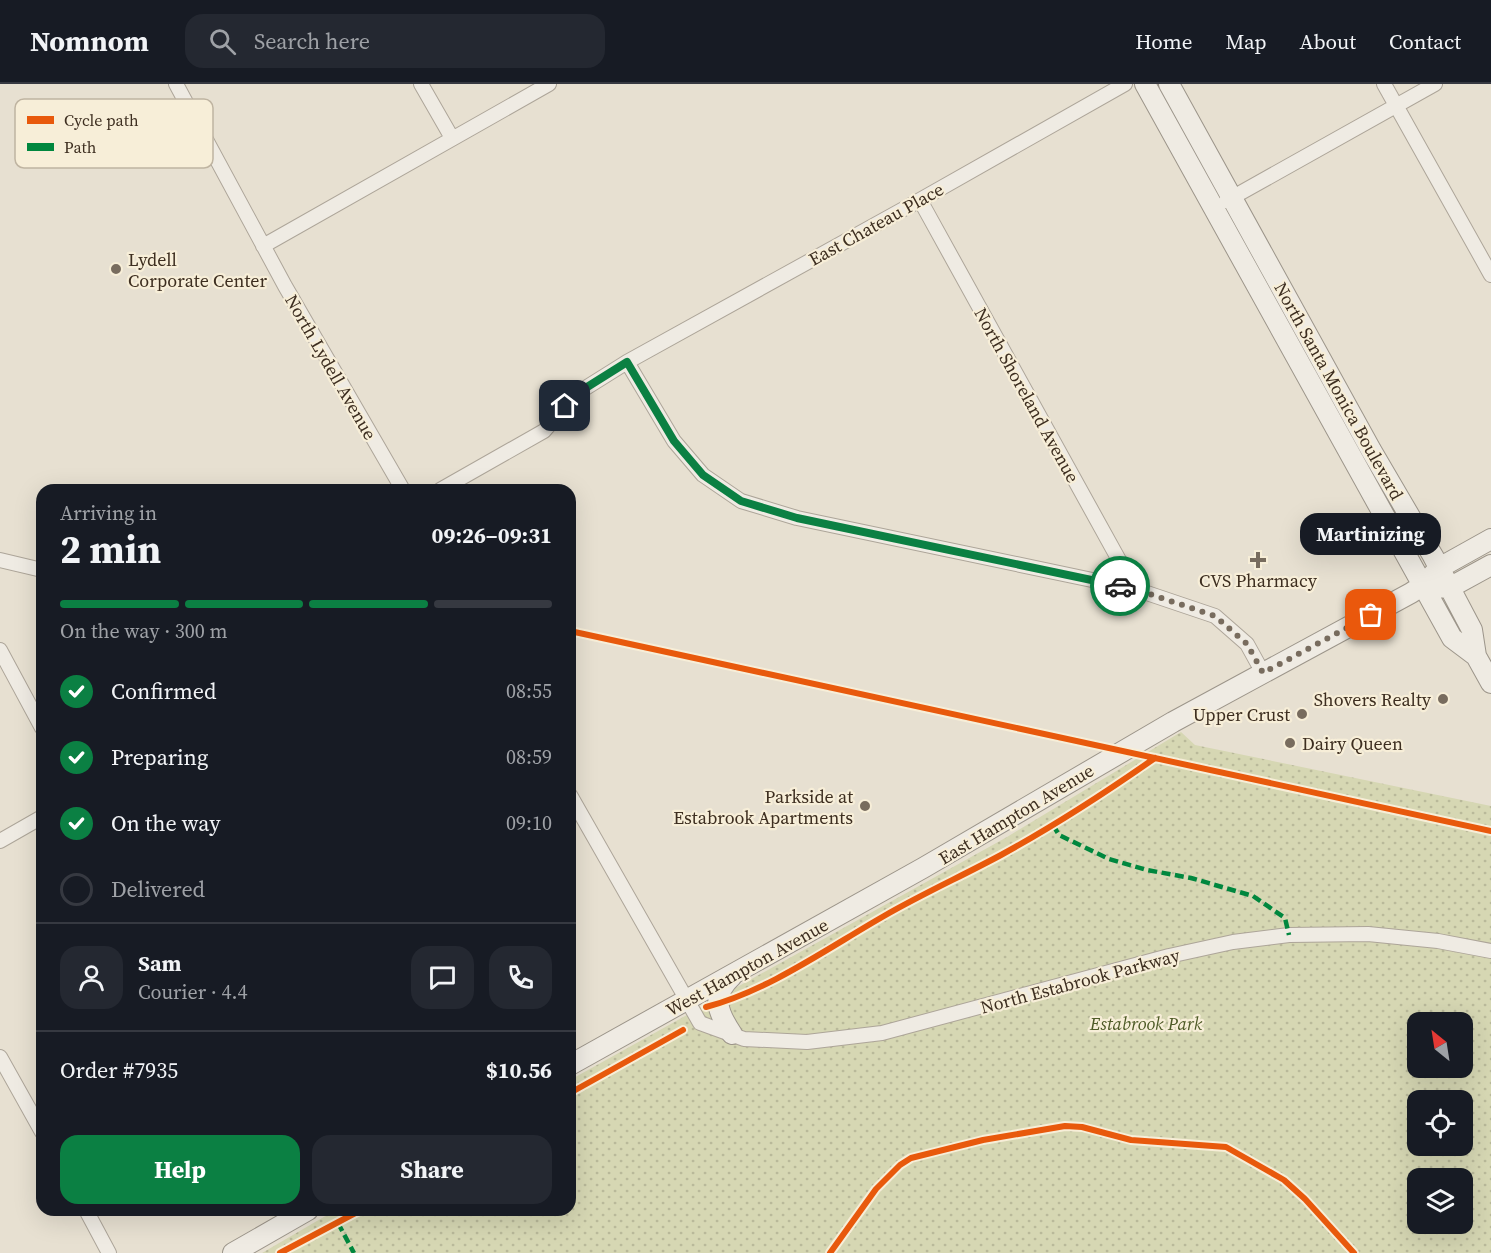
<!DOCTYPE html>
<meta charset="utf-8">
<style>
:root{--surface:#171b24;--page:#242831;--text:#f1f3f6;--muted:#9ea1a6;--line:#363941;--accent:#0b8043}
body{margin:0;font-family:"Source Serif 4",serif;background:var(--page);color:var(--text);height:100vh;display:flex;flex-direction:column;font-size:22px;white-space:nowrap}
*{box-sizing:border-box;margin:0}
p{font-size:20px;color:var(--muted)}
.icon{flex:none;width:33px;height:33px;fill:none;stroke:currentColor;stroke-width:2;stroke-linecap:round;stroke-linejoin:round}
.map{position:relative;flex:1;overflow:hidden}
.sheet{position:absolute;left:36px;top:400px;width:540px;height:732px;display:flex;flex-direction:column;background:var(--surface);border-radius:18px;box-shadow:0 6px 24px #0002}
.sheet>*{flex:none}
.needle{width:39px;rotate:330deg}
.controls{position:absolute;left:1407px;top:928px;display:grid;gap:12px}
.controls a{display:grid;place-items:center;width:66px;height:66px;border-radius:12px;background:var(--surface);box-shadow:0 6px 24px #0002;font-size:30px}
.pin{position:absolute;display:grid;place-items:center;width:51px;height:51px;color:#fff;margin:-26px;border-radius:12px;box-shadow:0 3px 9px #0006}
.courier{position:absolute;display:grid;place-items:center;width:60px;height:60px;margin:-30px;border:4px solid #0b8043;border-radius:50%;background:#fff;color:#222;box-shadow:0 2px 8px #0007}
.bubble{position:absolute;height:42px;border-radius:18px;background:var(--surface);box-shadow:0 6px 24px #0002;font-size:20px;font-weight:700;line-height:42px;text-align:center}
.headline em{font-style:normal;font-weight:700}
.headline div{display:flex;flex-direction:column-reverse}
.headline{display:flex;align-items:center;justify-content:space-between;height:102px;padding:0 24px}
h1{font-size:39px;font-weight:700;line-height:45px}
.bar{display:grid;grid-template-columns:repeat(4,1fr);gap:9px 6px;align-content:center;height:72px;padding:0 24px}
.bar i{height:8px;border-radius:4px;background:var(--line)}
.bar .active{background:var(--accent)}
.bar p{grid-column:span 4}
.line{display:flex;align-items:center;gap:15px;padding:0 24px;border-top:2px solid var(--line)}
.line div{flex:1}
.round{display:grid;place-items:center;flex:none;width:63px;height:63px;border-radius:18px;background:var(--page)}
ol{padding:0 24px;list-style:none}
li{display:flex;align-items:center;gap:18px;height:66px}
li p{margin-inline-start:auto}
li .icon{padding:6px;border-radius:50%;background:var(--accent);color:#fff;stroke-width:4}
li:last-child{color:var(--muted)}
li i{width:33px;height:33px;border:3px solid var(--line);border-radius:50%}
.button{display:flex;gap:12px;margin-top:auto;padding:12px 24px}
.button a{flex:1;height:69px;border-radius:18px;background:var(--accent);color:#fff;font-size:24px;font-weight:700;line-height:69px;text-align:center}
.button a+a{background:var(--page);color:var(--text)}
header{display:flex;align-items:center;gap:36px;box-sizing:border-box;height:84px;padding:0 30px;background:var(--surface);border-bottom:2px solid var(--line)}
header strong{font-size:28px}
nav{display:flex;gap:33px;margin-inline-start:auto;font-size:21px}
.search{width:420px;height:54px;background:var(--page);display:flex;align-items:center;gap:15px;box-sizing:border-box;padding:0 21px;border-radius:18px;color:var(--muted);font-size:22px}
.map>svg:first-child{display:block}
.park{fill:url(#park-dots);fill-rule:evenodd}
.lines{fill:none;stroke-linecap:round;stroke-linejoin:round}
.street-casing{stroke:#ada599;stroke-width:16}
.secondary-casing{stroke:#9c958a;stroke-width:22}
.street{stroke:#efebe3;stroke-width:14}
.secondary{stroke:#efebe3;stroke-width:20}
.quiet{stroke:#00873e;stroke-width:4.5;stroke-dasharray:9 4.5;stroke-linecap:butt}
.cycleway-casing{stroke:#f7eed8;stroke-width:10}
.cycleway{stroke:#e8590c;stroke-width:6}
.done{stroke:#786c5e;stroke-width:6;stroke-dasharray:0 10.8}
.route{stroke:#0b8043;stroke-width:8}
.poi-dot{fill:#786c5e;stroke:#f7eed8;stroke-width:2}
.labels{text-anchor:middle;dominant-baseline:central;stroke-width:4.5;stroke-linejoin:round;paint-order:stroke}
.street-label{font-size:18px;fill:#3d2e20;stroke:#f7eed8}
.poi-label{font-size:18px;fill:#3d2e20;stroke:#f7eed8;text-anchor:end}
.park-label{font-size:18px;font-style:italic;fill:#4d5a26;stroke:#f7eed8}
.key{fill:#f7eed8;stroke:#bfb4a1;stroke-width:1.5}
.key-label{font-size:16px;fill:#3d2e20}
</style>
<header>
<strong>Nomnom</strong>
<div class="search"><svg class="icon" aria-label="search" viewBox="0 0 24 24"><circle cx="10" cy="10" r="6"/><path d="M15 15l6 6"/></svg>Search here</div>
<nav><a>Home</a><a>Map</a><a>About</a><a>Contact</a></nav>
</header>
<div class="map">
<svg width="1491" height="1169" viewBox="0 0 1491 1169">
<defs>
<pattern id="park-dots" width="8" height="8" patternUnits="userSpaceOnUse" patternTransform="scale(1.5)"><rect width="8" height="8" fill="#d6d7b3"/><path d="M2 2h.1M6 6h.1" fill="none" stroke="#b9b99a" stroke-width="1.8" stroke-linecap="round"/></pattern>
</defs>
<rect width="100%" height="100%" fill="#e7e0d1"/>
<path class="park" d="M1181,648L1195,661L1491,722V1169H262L334,1127L570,1126V996L1007,753ZM1418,939H1462V984H1418ZM1418,1017H1462V1062H1418ZM1418,1095H1462V1140H1418Z"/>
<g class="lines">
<defs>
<path id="street" d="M176,0L285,202L403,406
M421,0L452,54
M1384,0L1491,191
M920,116L1135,505
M1226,117L1435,0
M263,162L549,0
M627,278L674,357L703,391L741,417L797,434L1135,505L1215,532L1247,560L1263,589
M440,406L544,347L576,310L627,278L920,116L1125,0
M0,476L42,486
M0,566L42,644
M570,711L700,939L744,955L807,958L882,949L1169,872L1233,858L1289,851L1368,850L1438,857L1491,867
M0,757L42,733
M0,973L42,1048
M86,1126L109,1169"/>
<path id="secondary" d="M1145,0L1452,554L1476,572
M1169,0L1371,366L1433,472L1472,546L1476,572L1491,599
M1437,503L1449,504L1491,481
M732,892C710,912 718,929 732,950
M570,981L923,784L1173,638L1411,509L1423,501L1439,484L1491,455
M233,1169L308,1126"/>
</defs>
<use href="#street" class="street-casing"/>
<use href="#secondary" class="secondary-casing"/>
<use href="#street" class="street"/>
<use href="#secondary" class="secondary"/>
<path class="quiet" d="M1053,741L1059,751L1109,775L1147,786L1191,794L1253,812L1285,834L1289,851
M338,1139L354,1169"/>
<defs>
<path id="cycleway" d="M570,547L1491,747
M706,923C768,907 828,864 884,832C922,810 962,792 1001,771C1054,742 1105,709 1155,674
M570,1009L683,946
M280,1169L361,1126
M830,1169L876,1105L900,1081L911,1074L983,1056L1065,1042L1082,1043L1131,1056L1226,1063L1284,1096L1305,1115L1354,1169"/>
</defs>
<use href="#cycleway" class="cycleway-casing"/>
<use href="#cycleway" class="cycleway"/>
</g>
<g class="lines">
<path class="done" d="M1120,502L1135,505L1215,532L1247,560L1263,589L1371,531"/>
<path class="route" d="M565,322L576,310L627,278L674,357L703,391L741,417L797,434L1120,502"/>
</g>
<g class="poi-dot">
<circle cx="116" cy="185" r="6"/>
<path d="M1255 467h6v6h6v6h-6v6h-6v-6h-6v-6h6z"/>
<circle cx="1443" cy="615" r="6"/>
<circle cx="1302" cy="630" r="6"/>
<circle cx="1290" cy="659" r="6"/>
<circle cx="865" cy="722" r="6"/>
</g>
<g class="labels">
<g class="street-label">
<text transform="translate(876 140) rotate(-29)">East Chateau Place</text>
<text transform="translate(331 283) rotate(60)">North Lydell Avenue</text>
<text transform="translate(1339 307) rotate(61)">North Santa Monica Boulevard</text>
<text transform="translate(1027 311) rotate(61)">North Shoreland Avenue</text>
<text transform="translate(1016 730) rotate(-31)">East Hampton Avenue</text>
<text transform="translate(747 883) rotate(-29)">West Hampton Avenue</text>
<text transform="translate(1080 897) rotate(-15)">North Estabrook Parkway</text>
</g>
<g class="poi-label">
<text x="128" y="175" text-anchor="start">Lydell<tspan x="128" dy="21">Corporate Center</tspan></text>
<text x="1258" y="496" text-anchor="middle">CVS Pharmacy</text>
<text x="1431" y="615">Shovers Realty</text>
<text x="1290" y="630">Upper Crust</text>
<text x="1302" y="659" text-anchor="start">Dairy Queen</text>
<text x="853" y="712">Parkside at<tspan x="853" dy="21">Estabrook Apartments</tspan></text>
</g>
<g class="park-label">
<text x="1146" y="939">Estabrook Park</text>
</g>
</g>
<rect x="15" y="15" width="198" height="69" rx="9" class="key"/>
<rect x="27" y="32" width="27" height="8" fill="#e8590c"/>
<rect x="27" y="59" width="27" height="8" fill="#00873e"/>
<g class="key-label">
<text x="64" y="42">Cycle path</text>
<text x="64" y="69">Path</text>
</g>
</svg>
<div class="controls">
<a><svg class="needle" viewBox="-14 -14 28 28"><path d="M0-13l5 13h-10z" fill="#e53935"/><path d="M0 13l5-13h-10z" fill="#9ea1a6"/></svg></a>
<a><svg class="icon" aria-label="locate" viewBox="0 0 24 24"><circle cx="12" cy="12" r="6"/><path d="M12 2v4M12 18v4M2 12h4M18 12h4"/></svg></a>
<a><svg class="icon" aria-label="layers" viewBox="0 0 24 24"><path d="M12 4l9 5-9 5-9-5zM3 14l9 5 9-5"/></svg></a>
</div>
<div class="pin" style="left:1371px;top:531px;background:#ea580c"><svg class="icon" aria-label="bag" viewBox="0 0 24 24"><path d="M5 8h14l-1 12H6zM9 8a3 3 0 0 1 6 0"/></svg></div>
<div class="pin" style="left:565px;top:322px;background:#1f2937"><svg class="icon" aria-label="home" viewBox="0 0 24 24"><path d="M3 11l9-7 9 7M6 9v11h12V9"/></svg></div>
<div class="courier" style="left:1120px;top:502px"><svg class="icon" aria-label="car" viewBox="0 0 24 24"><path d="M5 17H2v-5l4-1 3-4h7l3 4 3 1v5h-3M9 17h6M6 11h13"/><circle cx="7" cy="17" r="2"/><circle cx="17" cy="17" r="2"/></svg></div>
<div class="bubble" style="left:1300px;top:429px;width:141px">Martinizing</div>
<section class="sheet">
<div class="headline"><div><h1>2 min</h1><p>Arriving in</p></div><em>09:26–09:31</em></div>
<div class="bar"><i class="active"></i><i class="active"></i><i class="active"></i><i></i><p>On the way · 300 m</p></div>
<ol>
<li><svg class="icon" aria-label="check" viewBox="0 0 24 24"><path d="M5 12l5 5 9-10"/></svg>Confirmed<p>08:55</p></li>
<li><svg class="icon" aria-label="check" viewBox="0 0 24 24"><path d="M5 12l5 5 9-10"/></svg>Preparing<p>08:59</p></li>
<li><svg class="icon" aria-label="check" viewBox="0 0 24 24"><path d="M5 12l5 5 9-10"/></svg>On the way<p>09:10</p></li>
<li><i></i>Delivered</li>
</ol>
<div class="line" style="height:108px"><a class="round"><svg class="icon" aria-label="person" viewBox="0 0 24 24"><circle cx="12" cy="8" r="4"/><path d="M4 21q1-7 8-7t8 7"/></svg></a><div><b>Sam</b><p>Courier · 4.4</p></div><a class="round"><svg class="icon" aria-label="chat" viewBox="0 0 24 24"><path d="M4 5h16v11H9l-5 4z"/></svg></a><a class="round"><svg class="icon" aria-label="phone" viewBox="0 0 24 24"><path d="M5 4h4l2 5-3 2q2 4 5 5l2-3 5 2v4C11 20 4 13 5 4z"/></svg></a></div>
<div class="line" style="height:78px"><div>Order #7935</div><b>$10.56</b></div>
<div class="button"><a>Help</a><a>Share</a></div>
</section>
</div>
